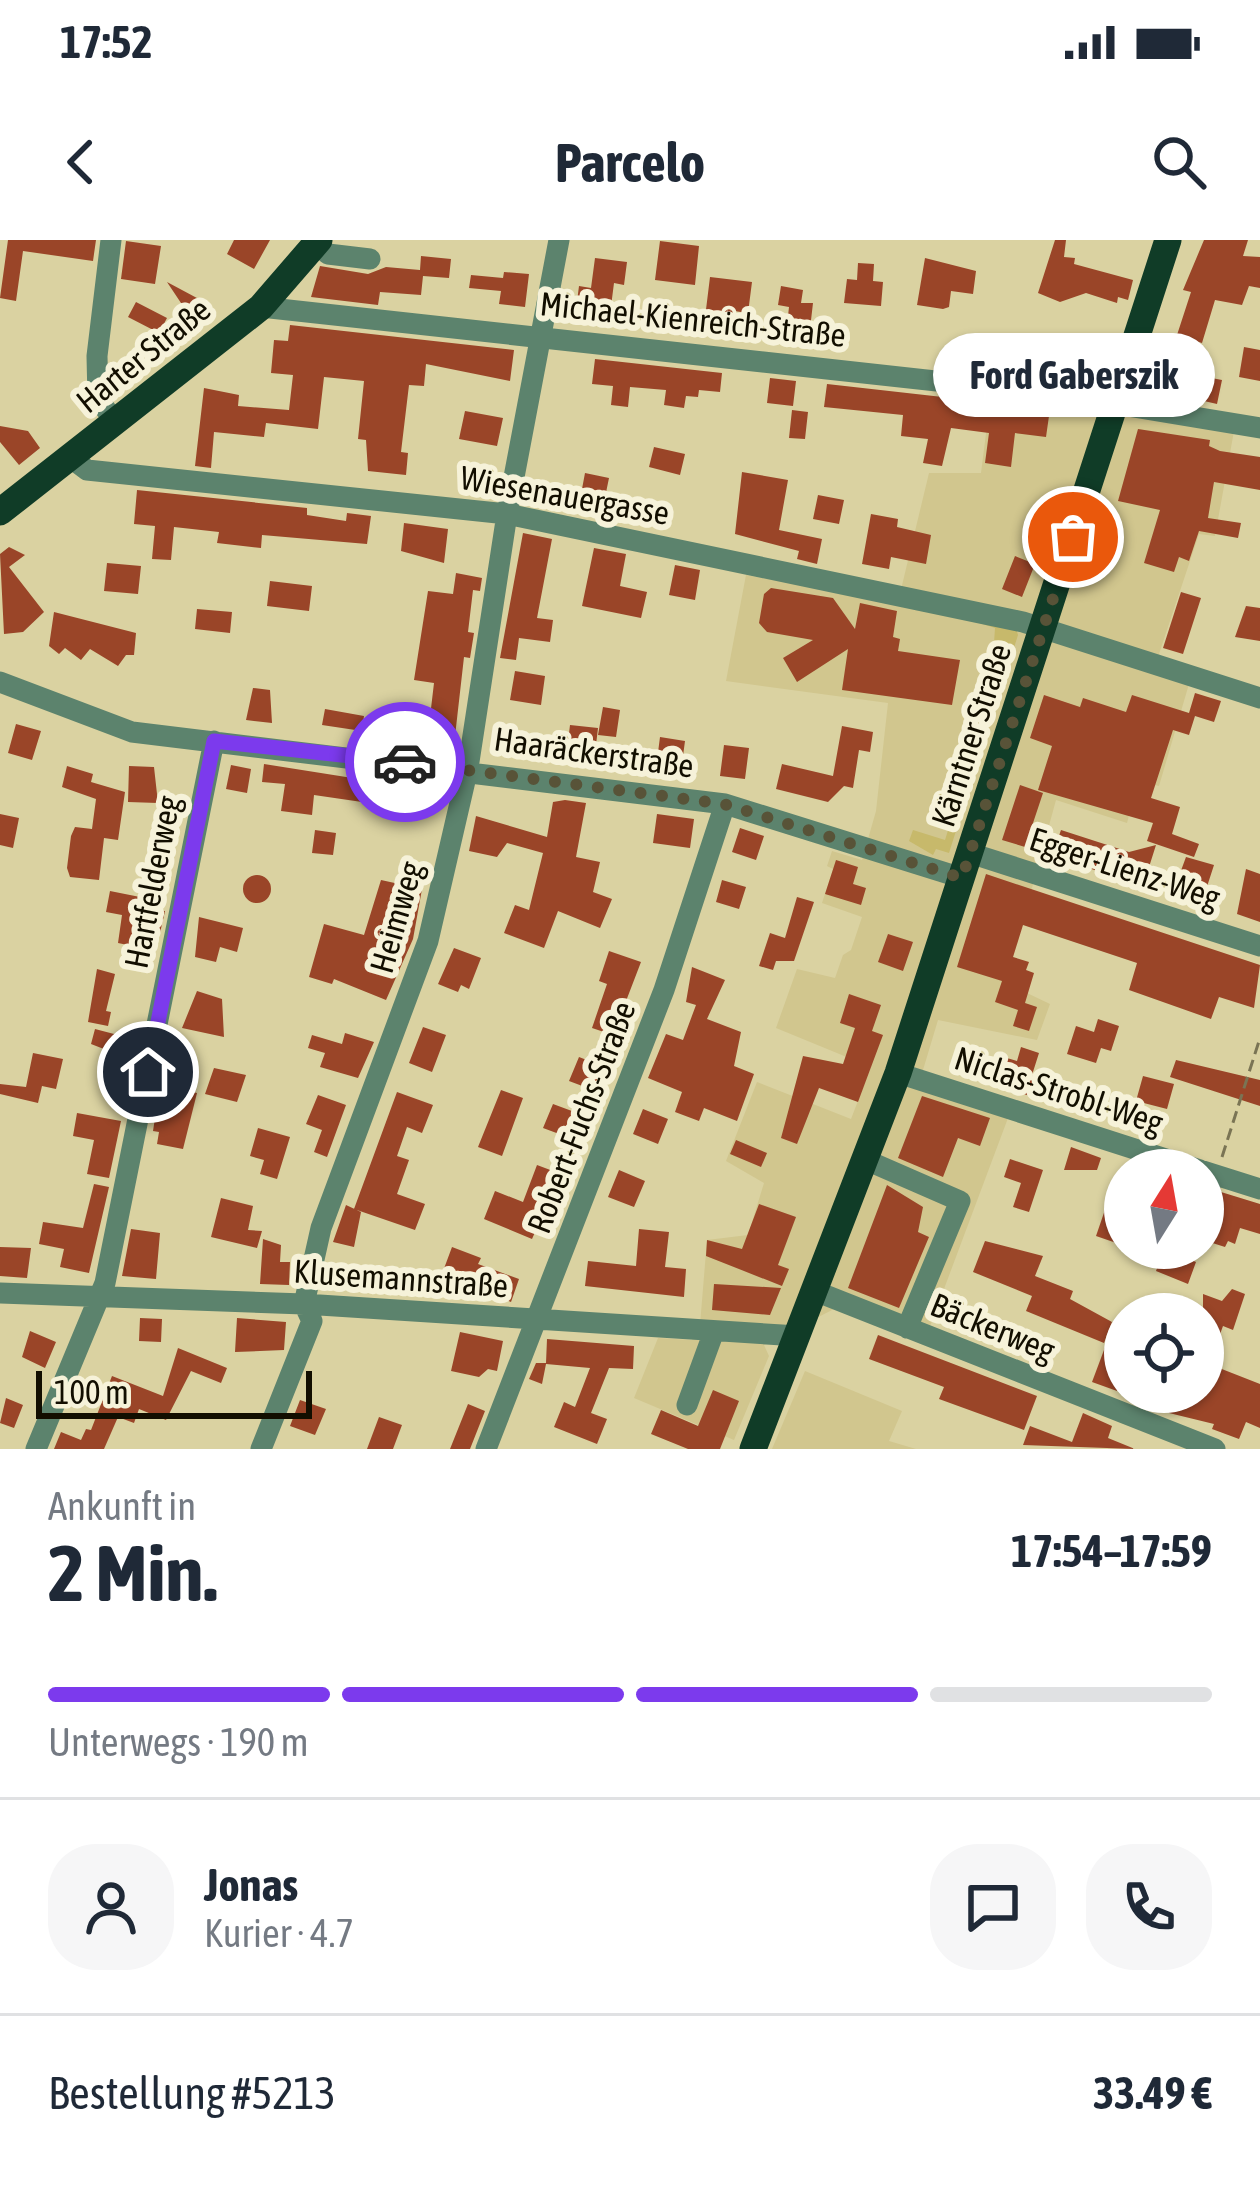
<!DOCTYPE html>
<html lang="de">
<meta charset="utf-8">
<style>
:root{--surface:#fff;--page:#f6f6f7;--text:#1f2937;--muted:#747a83;--line:#e0e1e3;--accent:#7c3aed}
body{margin:0;font-family:"Asap Condensed",sans-serif;background:var(--page);color:var(--text);height:100vh;display:flex;flex-direction:column;font-size:45px;white-space:nowrap}
*{box-sizing:border-box;margin:0}
p{font-size:39px;color:var(--muted)}
.icon{flex:none;width:66px;height:66px;fill:none;stroke:currentColor;stroke-width:2;stroke-linecap:round;stroke-linejoin:round}
.map{position:relative;height:1209px;overflow:hidden}
.panel{display:flex;flex-direction:column;background:var(--surface);flex:1}
.panel>*{flex:none}
.needle{width:78px;rotate:11deg}
.tools{position:absolute;left:1104px;top:909px;display:grid;gap:24px}
.tools a{display:grid;place-items:center;width:120px;height:120px;border-radius:50%;background:var(--surface);box-shadow:0 3px 9px #0004;font-size:60px}
.scale{position:absolute;left:36px;bottom:30px;width:276px;box-sizing:border-box;padding-left:12px;border:6px solid #120e00;border-top:0;font-size:33px;line-height:42px;white-space:nowrap;color:#120e00;-webkit-text-stroke:9px #f6f2d9;paint-order:stroke}
.pin{position:absolute;display:grid;place-items:center;width:102px;height:102px;color:#fff;margin:-51px;border:6px solid #fff;border-radius:50%;box-shadow:0 3px 12px #0007}
.courier{position:absolute;display:grid;place-items:center;width:120px;height:120px;margin:-60px;border:9px solid #7c3aed;border-radius:50%;background:#fff;color:#222;box-shadow:0 3px 15px #0007}
.bubble{position:absolute;height:84px;border-radius:42px;background:var(--surface);box-shadow:0 3px 9px #0004;font-size:39px;font-weight:700;line-height:84px;text-align:center}
.summary em{font-style:normal;font-weight:700}
.summary div{display:flex;flex-direction:column-reverse}
.summary{display:flex;align-items:center;justify-content:space-between;height:204px;padding:0 48px}
h1{font-size:78px;font-weight:700;line-height:90px}
.bar{display:grid;grid-template-columns:repeat(4,1fr);gap:18px 12px;align-content:center;height:144px;padding:0 48px}
.bar i{height:15px;border-radius:9px;background:var(--line)}
.bar .selected{background:var(--accent)}
.bar p{grid-column:span 4}
.line{display:flex;align-items:center;gap:30px;padding:0 48px;border-top:3px solid var(--line)}
.line div{flex:1}
.round{display:grid;place-items:center;flex:none;width:126px;height:126px;border-radius:48px;background:var(--page)}
.status{display:flex;justify-content:space-between;align-items:center;height:84px;padding:0 60px;background:var(--surface);direction:ltr}
.status svg{height:33px;fill:currentColor}
header{display:flex;justify-content:space-between;align-items:center;height:156px;padding:0 48px;background:var(--surface);font-size:54px;font-weight:700}
.map>svg:first-child{display:block}
.built{fill:#d1c68e}
.grass{fill:#c7b96b}
.building{fill:#9a4528}
.lines{fill:none;stroke-linecap:round;stroke-linejoin:round}
.path{stroke:#7a7454;stroke-width:3;stroke-dasharray:12 6;stroke-linecap:butt}
.minor{stroke:#5c836d;stroke-width:21}
.major{stroke:#103c27;stroke-width:27}
.done{stroke:#585338;stroke-width:12;stroke-dasharray:0 21.6}
.route{stroke:#7c3aed;stroke-width:15}
.labels{text-anchor:middle;dominant-baseline:central;stroke-width:12;stroke-linejoin:round;paint-order:stroke}
.street-label{font-size:33px;fill:#120e00;stroke:#f6f2d9}
</style>
<div class="status"><b>17:52</b><svg viewBox="0 0 49 12"><path d="M0 12V9h3v3zM5 12V6h3v6zM10 12V3h3v9zM15 12V0h3v12zM26 1h20v11H26zM47 4h2v5h-2z"/></svg></div>
<header><svg class="icon" aria-label="back" viewBox="0 0 24 24"><path d="M15 5l-7 7 7 7"/></svg>Parcelo<svg class="icon" aria-label="search" viewBox="0 0 24 24"><circle cx="10" cy="10" r="6"/><path d="M15 15l6 6"/></svg></header>
<div class="map">
<svg width="1260" height="1209" viewBox="0 0 1260 1209">
<rect width="100%" height="100%" fill="#dad2a1"/>
<path class="built" d="M992,146L1234,191L1215,296L1199,294L1159,414L1189,444L1159,546L1138,541L1127,583L1056,560L1006,743L1050,764L1037,800L938,780L920,840L1011,870L929,1089L834,1069L764,1105L769,1116L734,1200L634,1158L658,1098L692,1100L700,1085L707,1000L748,995L764,943L726,921L757,842L851,879L871,827L776,788L797,729L835,738L843,715L851,710L862,677L822,663L833,629L827,626L832,611L862,620L876,571L888,463L726,441L746,335L898,362L929,233H981Z
M805,1131L902,1171L889,1201L916,1209H772Z"/>
<path class="grass" d="M967,379L1016,388L1018,395L949,613L936,609L933,615L909,601L913,590L945,600L1006,408L994,403L995,388Z"/>
<path class="building" d="M8,0H96L93,21L23,11L16,61L0,58Z
M234,0H270L254,29L227,14Z
M1055,0H1066L1064,17L1075,18L1074,24L1133,40L1128,60L1118,57L1117,63L1086,53L1060,62L1038,53Z
M1204,0H1248L1243,16L1260,17V48L1249,46L1242,65L1215,60L1202,103L1177,95L1191,52L1183,50Z
M126,1L161,6L155,44L121,39Z
M660,1L699,6L695,45L655,40Z
M421,16L451,19L449,38L423,36L421,55L380,52L378,65L311,57L320,26L368,34L386,27L420,30Z
M595,18L627,22L624,45L614,43L609,82L575,77L579,46L591,48Z
M925,18L976,31L973,54L951,51L949,67L943,69L917,65Z
M858,23L874,24L873,41L883,42L881,66L844,63L847,39L857,40Z
M504,32L529,34L525,67L499,64L501,51L469,48L471,35L503,38Z
M710,37L752,42L748,73L734,71L731,97L703,94Z
M167,42L210,65L203,78L185,69Z
M781,46L803,50L801,63H813L808,106L785,103L789,67L778,65Z
M136,62L167,78L159,93L128,77Z
M290,85L514,110L510,141L426,124L424,146L409,145L401,212L408,213L406,235L368,231L366,200L358,199L364,141L324,137L318,189L266,183L264,197L214,192L211,228L195,226L204,148L239,155L238,166L289,170L293,135L271,133L274,100L288,101Z
M1244,107L1260,110V141L1239,137Z
M1038,108L1072,119L1076,108L1100,116L1091,142L1051,129L1049,138L1030,136Z
M595,119L722,133L720,152L699,150L698,157L686,156L684,168L664,165L666,150L630,147L628,167L611,165L613,146L592,144Z
M1196,135L1222,140L1217,164L1191,158Z
M770,138L796,141L793,166L767,163Z
M827,144L1050,169L1046,197L1015,193L1011,227L985,223L989,193L951,188L942,226L923,223L928,199L901,196L903,175L824,167Z
M792,170L808,172L805,199L789,198Z
M465,171L503,178L497,206L459,199Z
M0,186L28,191L40,208L19,225L0,202Z
M1138,189L1210,200L1209,206L1220,211L1260,217V250L1214,242L1208,278L1241,283L1238,298L1199,291L1189,321L1179,317L1174,332L1144,323L1160,270L1118,261Z
M654,207L685,214L680,235L649,227Z
M742,232L788,240L779,290L822,299L817,324L797,319L799,311L735,294Z
M585,233L609,238L602,272L567,261L570,247L582,249Z
M137,250L307,268V275L346,281L347,273L371,276L367,304L262,295L261,308L217,303L219,292L174,287L171,320L152,319L155,286L134,284Z
M818,255L844,260L839,284L813,279Z
M871,274L898,279L897,287L931,295L926,324L891,317L889,329L862,324Z
M404,283L448,289L444,323L401,311Z
M523,293L552,299L537,378L553,380L550,402L519,398L516,420L500,418Z
M9,307L25,315L9,327L44,372L23,392L4,394L0,314Z
M594,308L626,314L620,346L647,352L641,378L582,366Z
M1015,316L1035,324L1022,357L1002,349Z
M107,323L141,326L138,354L104,351Z
M675,325L700,330L695,360L669,355Z
M456,333L482,338L480,351L473,350L468,392L474,393L470,418L464,417L454,505L411,501L413,475L430,477L434,443L414,440L428,351L453,354Z
M270,341L312,346L309,371L267,366Z
M771,348L833,358L855,389L860,363L897,371L893,397L900,399L898,411L960,420L952,465L842,450L848,409L797,442L783,418L813,400L767,392L759,383L764,354Z
M1181,352L1201,358L1183,414L1163,408Z
M1246,366L1260,368V401L1235,397Z
M197,369L232,372L230,393L195,389Z
M54,372L136,393L134,415H126L118,426L90,409L81,420L65,408L59,414L49,406Z
M515,431L545,436L541,465L510,460Z
M253,448L270,450L272,483L246,480Z
M1195,453L1221,461L1214,482L1195,476L1189,495L1173,490L1151,558L1180,567L1172,594L1199,604L1194,617L1147,601L1153,583L1038,550L1052,506L1030,498L1044,455L1080,467L1083,458L1126,472L1132,455L1189,473Z
M603,467L620,470L616,497L598,495Z
M325,469L364,476L362,491L322,485Z
M16,484L41,491L32,520L8,513Z
M570,485L598,488L594,522L566,518Z
M842,486L873,492L870,512L859,510L853,548L844,546L828,562L776,549L782,524L833,536Z
M660,497L685,501L681,531L656,528Z
M724,505L749,508L745,539L720,536Z
M264,524L365,540L362,562L314,555L312,575L281,571L285,544L262,542Z
M231,525L251,529L247,553L226,549Z
M67,526L93,534L91,542L125,552L118,600L104,598L99,640L70,637L67,628L71,596L75,587L92,589L96,559L62,547Z
M129,526L154,527L158,563L128,562Z
M413,544L441,548L438,572L410,569Z
M1020,545L1043,553L1025,607L1002,600Z
M565,560L586,563L576,617L600,622L593,652L612,659L600,688L558,671L544,708L504,693L515,665L529,670L543,613L507,603L497,617L469,611L476,576L547,597L553,562Z
M0,574L19,578L13,608L0,605Z
M657,574L694,579L690,608L653,603Z
M740,588L764,596L756,620L732,612Z
M315,590L336,593L333,615L312,613Z
M1061,590L1129,612L1156,605L1143,646L1052,616Z
M152,593L176,598L169,636L145,631Z
M1186,617L1214,625L1201,665L1172,655Z
M836,620L858,627L853,644L866,648L861,665L825,654Z
M1246,629L1260,634V682L1237,674Z
M986,634L1260,725L1254,768L1219,757L1211,779L1129,750L1137,723L1023,685L1013,717L1029,722L1026,730L1034,733L1025,763L1037,767L1029,791L1013,786L1018,770L995,762L1002,741L957,727Z
M243 649a14 14 0 1 1 28 0a14 14 0 1 1-28 0Z
M381,640L422,649L413,699L386,760L334,739L332,744L309,737L324,684L364,695Z
M722,640L746,647L739,669L716,662Z
M110,651L140,657L138,666L165,671L160,693L150,691L147,709L118,703L122,675L106,672Z
M797,657L814,662L794,721H776L773,730L759,726L770,693L785,698Z
M199,677L243,688L237,712L220,707L216,722L195,717Z
M888,694L913,702L903,731L878,722Z
M454,708L481,718L469,749L461,745L458,752L438,744Z
M609,711L641,722L613,795L592,788L607,744L599,741Z
M692,727L725,740L707,779L741,792L734,826L754,834L737,881L704,868L699,881L675,872L682,852L648,838L666,794L683,800L696,765L686,762Z
M97,729L115,734L106,771L111,772L108,786L88,782Z
M197,751L222,759L224,797L182,788Z
M849,754L881,765L872,791L883,795L858,862L819,848L797,904L781,898L803,816L843,824L855,788L840,783Z
M1098,779L1119,786L1111,811L1101,808L1096,823L1067,814L1076,786L1094,792Z
M423,787L446,795L432,832L409,823Z
M95,789L137,800L132,820L91,804Z
M345,793L374,802L358,838L320,827L325,813L308,808L312,795L342,804Z
M1021,807L1039,813L1032,835L1056,843L1049,862L989,843L997,815L1017,821Z
M33,813L63,819L56,849L42,846L38,863L0,854V844L26,847Z
M579,817L602,826L593,850L569,841Z
M1176,820L1260,840V866L1170,837Z
M214,828L246,835L237,862L205,854Z
M1143,836L1174,844L1167,869L1136,861Z
M160,846L197,853L183,909L157,904L159,892L153,891Z
M501,850L523,858L502,916L478,907Z
M397,852L433,865L422,893L407,887L397,916L409,920L397,954L425,964L415,990L354,969Z
M318,855L346,865L327,917L314,912L322,890L306,884Z
M922,856L990,878L980,906L958,898L943,937L898,918Z
M553,864L580,874L570,898L543,888Z
M643,869L668,879L658,904L633,894Z
M77,873L121,881L109,938L87,934L94,900L73,896Z
M258,888L290,897L277,939L260,934L264,920L250,916Z
M736,900L767,913L761,927L730,914Z
M1071,907L1101,918L1097,930H1064Z
M1010,919L1043,930L1029,972L1013,967L1021,943L1004,937Z
M537,925L561,934L532,999L484,979L495,951L523,962Z
M619,930L645,941L634,967L608,957Z
M94,944L109,947L89,1033L60,1027L64,1009L39,1004L43,982L83,988Z
M887,945L923,967L918,992L929,997L899,1068L848,1048Z
M1221,952L1260,964V994L1240,988L1235,1004L1228,1001L1225,1007L1203,1000V983L1208,985Z
M221,958L253,966L248,990L262,991L257,1008L211,997Z
M759,964L796,977L778,1025L789,1029L782,1046L706,1016L707,1000L742,1009Z
M1107,964L1125,970V1006L1096,996Z
M346,965L361,972L354,1007L333,1002Z
M131,989L160,993L156,1039L122,1036Z
M639,989L669,992L665,1027L686,1029L684,1057L585,1046L588,1021L636,1026Z
M263,999L281,1005L280,1022H290L289,1045L260,1044Z
M985,1001L1043,1016L1035,1036L1073,1051L1070,1059L1112,1082L1104,1103L1026,1071L1032,1056L973,1032Z
M0,1007L31,1008L27,1038L0,1036Z
M452,1007L481,1018L478,1024L519,1039L511,1062L442,1034Z
M1164,1009L1196,1022L1188,1044L1156,1031Z
M328,1025L363,1027L362,1049L323,1048Z
M714,1044L781,1048L770,1075L712,1070Z
M1232,1049L1245,1054L1233,1090L1223,1086L1209,1124L1260,1144V1188L1246,1182L1239,1199L1212,1189L1214,1184L1169,1173L1172,1163L1146,1155L1203,1152V1054L1222,1061Z
M954,1061L983,1072L973,1096L944,1085Z
M140,1078L162,1079L161,1102L139,1101Z
M237,1078L286,1082L284,1110L235,1112Z
M30,1091L56,1102L45,1128L22,1117Z
M460,1092L503,1101L497,1131L488,1129L479,1137L451,1131Z
M1110,1094L1125,1100V1130L1117,1151L1092,1142Z
M878,1095L1037,1156L1024,1190L939,1159L944,1147L869,1119Z
M547,1099L634,1106L633,1129L609,1128L591,1173L607,1179L597,1204L554,1187L564,1162L575,1167L590,1128L546,1124L542,1144L529,1139L536,1123H546Z
M178,1108L227,1128L221,1143L191,1131L166,1180L139,1169L134,1183L118,1177L104,1209H54L61,1192L81,1200L86,1189L91,1190L112,1136L163,1156Z
M713,1150L739,1161L720,1209H688L651,1194L661,1170L698,1186Z
M6,1158L23,1165L14,1188L0,1183Z
M300,1160L326,1169L315,1195L290,1186Z
M468,1164L485,1171L470,1209H450Z
M1083,1173L1112,1186L1108,1198L1135,1209L1023,1205L1030,1186L1072,1202Z
M379,1177L402,1185L393,1209H367Z"/>
<g class="lines">
<path class="path" d="M1222,917L1260,798"/>
<path class="minor" d="M111,0L97,116L98,159L116,183
M316,3L328,14L370,19
M261,67L1055,154L1260,188
M71,218L87,230L507,274L1023,382L1260,458
M0,442L132,492L725,564L962,638
M970,613L1260,706
M898,833L1200,930
M866,920L960,961L907,1088
M1203,931L1260,949
M815,1051L1215,1209
M0,1053L304,1064L798,1096
M687,1165L713,1094
M36,1209L105,1043L214,501
M261,1209L312,1081L304,1064L321,988L428,701L468,528L507,274L559,0
M486,1209L664,750L725,564"/>
<path class="major" d="M0,272L261,67L319,0
M753,1209L898,833L1168,0"/>
</g>
<g class="lines">
<path class="done" d="M405,522L724,564L962,638L1073,297"/>
<path class="route" d="M148,832L214,501L405,522"/>
</g>
<g class="labels">
<g class="street-label">
<text transform="translate(693 79) rotate(6)">Michael-Kienreich-Straße</text>
<text transform="translate(143 115) rotate(-39)">Harter Straße</text>
<text transform="translate(565 255) rotate(10)">Wiesenauergasse</text>
<text transform="translate(971 495) rotate(-72)">Kärntner Straße</text>
<text transform="translate(594 512) rotate(8)">Haaräckerstraße</text>
<text transform="translate(1125 628) rotate(18)">Egger-Lienz-Weg</text>
<text transform="translate(152 642) rotate(-79)">Hartfelderweg</text>
<text transform="translate(396 677) rotate(-74)">Heimweg</text>
<text transform="translate(1059 850) rotate(18)">Niclas-Strobl-Weg</text>
<text transform="translate(581 877) rotate(-69)">Robert-Fuchs-Straße</text>
<text transform="translate(401 1038) rotate(4)">Klusemannstraße</text>
<text transform="translate(993 1087) rotate(22)">Bäckerweg</text>
</g>
</g>
</svg>
<div class="tools">
<a><svg class="needle" viewBox="-14 -14 28 28"><path d="M0-13l5 13h-10z" fill="#e53935"/><path d="M0 13l5-13h-10z" fill="#747a83"/></svg></a>
<a><svg class="icon" aria-label="locate" viewBox="0 0 24 24"><circle cx="12" cy="12" r="6"/><path d="M12 2v4M12 18v4M2 12h4M18 12h4"/></svg></a>
</div>
<div class="scale">100 m</div>
<div class="pin" style="left:1073px;top:297px;background:#ea580c"><svg class="icon" aria-label="bag" viewBox="0 0 24 24"><path d="M5 8h14l-1 12H6zM9 8a3 3 0 0 1 6 0"/></svg></div>
<div class="pin" style="left:148px;top:832px;background:#1f2937"><svg class="icon" aria-label="home" viewBox="0 0 24 24"><path d="M3 11l9-7 9 7M6 9v11h12V9"/></svg></div>
<div class="courier" style="left:405px;top:522px"><svg class="icon" aria-label="car" viewBox="0 0 24 24"><path d="M5 17H2v-5l4-1 3-4h7l3 4 3 1v5h-3M9 17h6M6 11h13"/><circle cx="7" cy="17" r="2"/><circle cx="17" cy="17" r="2"/></svg></div>
<div class="bubble" style="left:933px;top:93px;width:282px">Ford Gaberszik</div>
</div>
<section class="panel">
<div class="summary"><div><h1>2 Min.</h1><p>Ankunft in</p></div><em>17:54–17:59</em></div>
<div class="bar"><i class="selected"></i><i class="selected"></i><i class="selected"></i><i></i><p>Unterwegs · 190 m</p></div>
<div class="line" style="height:216px"><a class="round"><svg class="icon" aria-label="person" viewBox="0 0 24 24"><circle cx="12" cy="8" r="4"/><path d="M4 21q1-7 8-7t8 7"/></svg></a><div><b>Jonas</b><p>Kurier · 4.7</p></div><a class="round"><svg class="icon" aria-label="chat" viewBox="0 0 24 24"><path d="M4 5h16v11H9l-5 4z"/></svg></a><a class="round"><svg class="icon" aria-label="phone" viewBox="0 0 24 24"><path d="M5 4h4l2 5-3 2q2 4 5 5l2-3 5 2v4C11 20 4 13 5 4z"/></svg></a></div>
<div class="line" style="height:156px"><div>Bestellung #5213</div><b>33.49 €</b></div>
</section>
